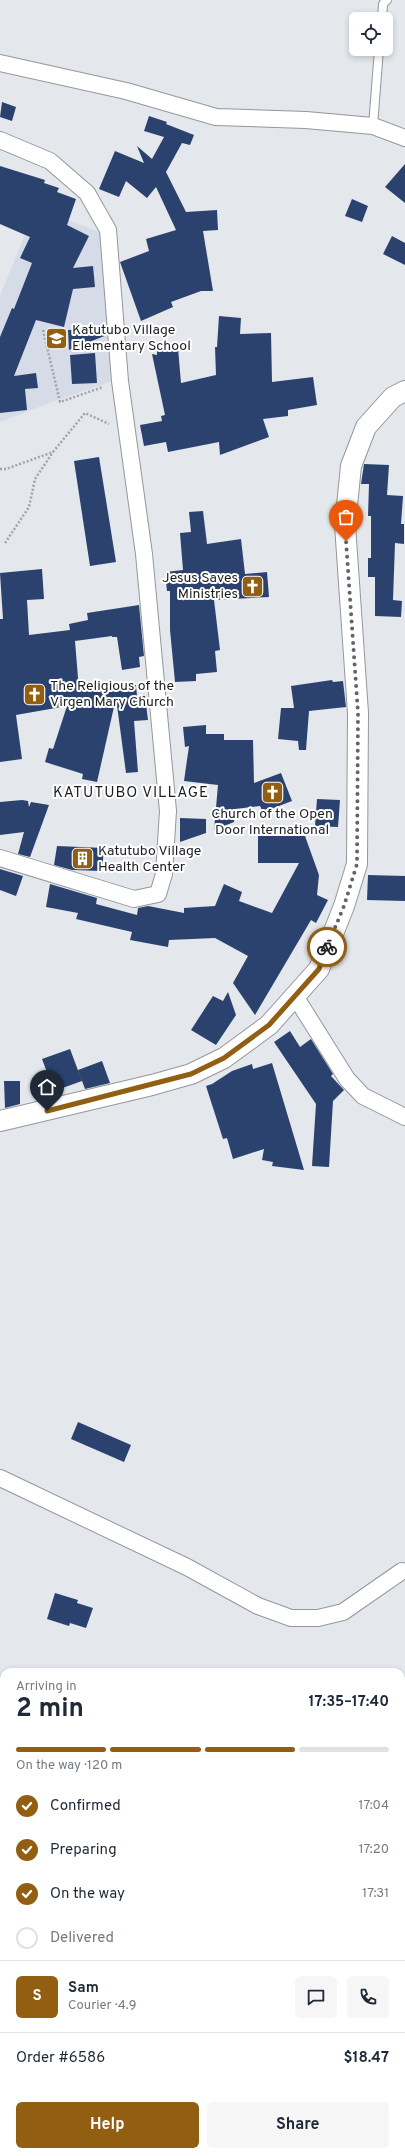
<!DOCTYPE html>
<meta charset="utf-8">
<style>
:root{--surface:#fff;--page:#f6f6f7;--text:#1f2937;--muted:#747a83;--line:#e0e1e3;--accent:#925f12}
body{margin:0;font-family:Overpass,sans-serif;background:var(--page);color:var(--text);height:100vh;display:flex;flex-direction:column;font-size:15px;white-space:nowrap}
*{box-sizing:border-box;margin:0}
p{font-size:13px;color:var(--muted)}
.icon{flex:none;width:22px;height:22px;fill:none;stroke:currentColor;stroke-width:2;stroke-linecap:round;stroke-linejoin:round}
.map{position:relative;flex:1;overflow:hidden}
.details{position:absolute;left:0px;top:1668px;width:405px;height:488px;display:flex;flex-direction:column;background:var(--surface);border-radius:12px 12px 0 0;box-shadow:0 2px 6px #0003}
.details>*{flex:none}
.tools{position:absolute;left:349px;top:12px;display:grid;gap:8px}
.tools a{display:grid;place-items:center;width:44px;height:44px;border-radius:6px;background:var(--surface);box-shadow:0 2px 6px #0003;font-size:20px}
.pin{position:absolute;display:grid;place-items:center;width:34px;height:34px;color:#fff;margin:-41px -17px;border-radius:50% 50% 50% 0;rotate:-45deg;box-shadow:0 0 4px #0007}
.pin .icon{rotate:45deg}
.courier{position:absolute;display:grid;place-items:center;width:40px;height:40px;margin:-20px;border:3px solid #925f12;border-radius:50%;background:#fff;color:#222;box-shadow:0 1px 5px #0007}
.headline em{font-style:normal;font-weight:700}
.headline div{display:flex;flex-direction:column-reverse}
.headline{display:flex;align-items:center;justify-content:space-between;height:68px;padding:0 16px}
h1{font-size:26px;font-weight:700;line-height:30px}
.bar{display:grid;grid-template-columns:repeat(4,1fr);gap:6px 4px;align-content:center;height:48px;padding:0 16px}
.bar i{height:5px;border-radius:3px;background:var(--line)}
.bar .on{background:var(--accent)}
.bar p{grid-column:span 4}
.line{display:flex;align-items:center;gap:10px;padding:0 16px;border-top:1px solid var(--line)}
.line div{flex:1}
.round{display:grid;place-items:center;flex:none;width:42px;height:42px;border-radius:6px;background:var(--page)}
ol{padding:0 16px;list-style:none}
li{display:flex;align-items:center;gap:12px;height:44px}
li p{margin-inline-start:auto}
li .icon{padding:4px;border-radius:50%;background:var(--accent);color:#fff;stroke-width:4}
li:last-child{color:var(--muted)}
li i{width:22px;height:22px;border:2px solid var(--line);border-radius:50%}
.cta{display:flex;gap:8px;margin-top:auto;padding:8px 16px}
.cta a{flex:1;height:46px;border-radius:6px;background:var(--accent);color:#fff;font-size:16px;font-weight:700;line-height:46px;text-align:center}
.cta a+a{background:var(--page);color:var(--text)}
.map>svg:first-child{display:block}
.built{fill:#d5dce8}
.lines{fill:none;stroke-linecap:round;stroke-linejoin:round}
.river{stroke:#91ace0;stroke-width:34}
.building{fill:#2b426f}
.service-casing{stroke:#94979c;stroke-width:10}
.minor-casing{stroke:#94979c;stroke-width:18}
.tertiary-casing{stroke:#94979c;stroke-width:22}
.path{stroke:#a1a3a7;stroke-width:2.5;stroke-dasharray:2 2;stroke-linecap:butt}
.service{stroke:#fff;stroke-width:8}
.minor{stroke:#fff;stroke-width:16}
.tertiary{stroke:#fff;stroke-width:20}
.done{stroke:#636467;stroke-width:4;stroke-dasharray:0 7.2}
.route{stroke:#925f12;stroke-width:5}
.labels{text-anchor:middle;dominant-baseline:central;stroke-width:4;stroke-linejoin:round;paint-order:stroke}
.poi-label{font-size:14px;fill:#1d1e20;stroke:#fff;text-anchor:start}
.neighbourhood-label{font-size:15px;letter-spacing:1px;fill:#1d1e20;stroke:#fff}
</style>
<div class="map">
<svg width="405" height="2156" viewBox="0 0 405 2156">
<rect width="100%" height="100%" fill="#e4e7ec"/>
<path class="built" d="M36,207L101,233L116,380L60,399L0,422V296Z"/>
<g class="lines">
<path class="river" d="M401,2141L405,2136"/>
</g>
<path class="building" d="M2,102L16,107L12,121L0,117Z
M149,116L167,122L166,124L194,135L190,145L182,143L166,172L186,212L217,210L218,230L203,231L213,291H201L171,302L173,307L141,321L120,262L149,251L146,239L176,230L156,187L147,198L126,181L119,197L99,189L115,151L144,163L137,146L152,159L164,137L144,131Z
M405,164V203L385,187Z
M0,166L45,180L44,183L59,188L57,192L76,199L67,225L89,236L73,268L93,266L95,287L73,289L64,327L36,320L14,376L36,373L38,388L25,389L27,410L0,413V337L12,308L14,309L32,263L20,258L30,237L0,224Z
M352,199L368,206L362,222L345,216Z
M392,236L405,243V265L383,254Z
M219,316L241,318L240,334L271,333L272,382L313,377L317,405L288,410V416L263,419L269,437L220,455L219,442L168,452L166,442L144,446L140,425L162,421L161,416L165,415L152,354L157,355V349L178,348L181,383L216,375L215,347H217Z
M106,328L107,335L69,350L68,330Z
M95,353L97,383L72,384L70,355Z
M99,457L116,562L90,566L74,461Z
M364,464L389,465L387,495L403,496L401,524H404V544L395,543L393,600L402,601L401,617L375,616V577H368V558H371V516H368L369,484H361Z
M203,511L207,544L241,539L245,574L267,572L269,597L214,600L220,650L215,651L217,672L196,674V681L175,682L170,630V591H167L165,572L183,570L180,533L191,532L189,512Z
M42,569L44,599L27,600L29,635L70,630L69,624L88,620L87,613L139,605L144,656L139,657L140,667L122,670L117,637H112V636L75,641L79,690L136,685L137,696H145L148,720L134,721L138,772L126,773L116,698L97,782L82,779L83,774L45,762L49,748L53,749L67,706L16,715L22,759L0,762V619H3L0,573Z
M332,680L333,682L343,681L346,707L309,711L306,750H299L298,741L278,739L281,708H294L291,686Z
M206,725V734H224V740H253L254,783L281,773L292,801L263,812L260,806L235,809L234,822L214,830L218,785L184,781L189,746L185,747L183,727Z
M317,799L340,800L338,827L315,826Z
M22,800L28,801L29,807L31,802L49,805L30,857L18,854L24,832L0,835V802Z
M180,818L206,819V833L180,842Z
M258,836H305L319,875L317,895L328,900L316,923L311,920L255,1015L233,983L248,956L215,938L169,940L168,947L130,940L132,932L76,919L78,913L46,907L50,884L97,898L96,904L137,915L138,908L148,906L184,913V908L215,906L224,884L242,892L239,901L272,913L299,863H258Z
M57,846L104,848L102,871L72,870L54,865Z
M0,869L23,876L16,896L0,890Z
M368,875L405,876V901L367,900Z
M228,992L236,1015L216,1045L191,1030L213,996L223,1001Z
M290,1031L300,1047L311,1039L333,1074L331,1076L344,1090L333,1101L329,1167L312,1166L316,1104L274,1042Z
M70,1049L82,1081L54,1091L42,1059Z
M102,1061L110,1083L85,1089L78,1070Z
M272,1063L304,1170L272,1166L273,1162L262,1160L264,1149L233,1159L227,1138L223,1139L206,1086L212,1084L232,1071L252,1064L253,1069Z
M4,1081H20V1104L5,1108Z
M78,1422L131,1445L124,1462L71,1439Z
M55,1593L78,1600L77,1603L93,1608L86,1628L70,1623L69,1626L47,1619Z"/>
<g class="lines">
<defs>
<path id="service" d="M382,19L383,4L387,0
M373,126L379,49"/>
<path id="minor" d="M0,63L126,91L216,117L306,120L373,126L405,138
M0,140L50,161L87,193L108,230L120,381L144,554L168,811L164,874L158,894L134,899L0,858
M295,996L347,1079L363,1096L405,1117
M0,1478L187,1567L258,1606L291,1618H318L343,1612L402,1571"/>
<path id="tertiary" d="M0,1121L152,1085L191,1074L224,1058L269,1025L319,969L344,906L357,864L358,713L345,525L351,466L366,427L393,397L405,391"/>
</defs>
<use href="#service" class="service-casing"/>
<use href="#minor" class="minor-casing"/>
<use href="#tertiary" class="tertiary-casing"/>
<path class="path" d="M43,330L60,402L103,387
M0,469H6L53,452L85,413L109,424
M5,543L29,507L35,479L53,452"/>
<use href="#service" class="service"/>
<use href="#minor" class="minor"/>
<use href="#tertiary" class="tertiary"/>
</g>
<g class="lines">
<path class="done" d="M327,947L344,906L357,864L358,713L346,541"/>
<path class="route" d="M47,1111L191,1074L224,1058L269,1025L319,969L327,947"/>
</g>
<defs>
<symbol id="school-square" viewBox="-11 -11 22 22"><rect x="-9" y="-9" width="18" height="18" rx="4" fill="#925f12" stroke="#fff"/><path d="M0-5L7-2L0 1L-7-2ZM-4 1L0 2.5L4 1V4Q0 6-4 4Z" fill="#fff"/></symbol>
<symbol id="church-square" viewBox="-11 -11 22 22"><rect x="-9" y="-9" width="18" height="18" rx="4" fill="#925f12" stroke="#fff"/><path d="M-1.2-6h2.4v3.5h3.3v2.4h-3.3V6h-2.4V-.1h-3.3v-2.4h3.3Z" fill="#fff"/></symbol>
<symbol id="building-square" viewBox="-11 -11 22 22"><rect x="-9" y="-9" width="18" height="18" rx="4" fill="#925f12" stroke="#fff"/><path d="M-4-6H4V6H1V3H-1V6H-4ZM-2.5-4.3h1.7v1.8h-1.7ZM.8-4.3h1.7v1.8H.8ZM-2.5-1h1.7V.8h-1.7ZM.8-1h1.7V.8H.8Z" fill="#fff"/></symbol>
</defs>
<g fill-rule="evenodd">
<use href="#school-square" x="44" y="326" width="25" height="25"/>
<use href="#church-square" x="240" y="574" width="25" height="25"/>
<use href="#church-square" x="22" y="682" width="25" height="25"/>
<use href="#church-square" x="260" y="780" width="25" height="25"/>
<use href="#building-square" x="70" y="846" width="25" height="25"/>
</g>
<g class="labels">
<g class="poi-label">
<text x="72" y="330">Katutubo Village<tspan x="72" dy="16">Elementary School</tspan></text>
<text x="238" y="578" text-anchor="end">Jesus Saves<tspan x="238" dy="16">Ministries</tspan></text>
<text x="50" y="686">The Religious of the<tspan x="50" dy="16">Virgen Mary Church</tspan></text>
<text x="272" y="814" text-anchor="middle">Church of the Open<tspan x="272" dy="16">Door International</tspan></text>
<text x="98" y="851">Katutubo Village<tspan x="98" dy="16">Health Center</tspan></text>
</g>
<g class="neighbourhood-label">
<text x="131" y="793">KATUTUBO VILLAGE</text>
</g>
</g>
</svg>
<div class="tools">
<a><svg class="icon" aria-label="locate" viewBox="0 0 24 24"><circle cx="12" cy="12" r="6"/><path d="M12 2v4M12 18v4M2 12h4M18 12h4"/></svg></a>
</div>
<div class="pin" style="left:346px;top:541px;background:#ea580c"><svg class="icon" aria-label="bag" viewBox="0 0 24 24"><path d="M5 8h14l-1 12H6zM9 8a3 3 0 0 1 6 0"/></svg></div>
<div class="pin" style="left:47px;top:1111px;background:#1f2937"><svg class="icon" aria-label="home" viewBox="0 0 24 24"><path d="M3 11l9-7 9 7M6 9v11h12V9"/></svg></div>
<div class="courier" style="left:327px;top:947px"><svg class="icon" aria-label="bike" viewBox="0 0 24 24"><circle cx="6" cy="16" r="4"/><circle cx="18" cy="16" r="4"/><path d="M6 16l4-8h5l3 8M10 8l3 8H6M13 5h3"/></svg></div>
<section class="details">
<div class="headline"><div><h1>2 min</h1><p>Arriving in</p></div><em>17:35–17:40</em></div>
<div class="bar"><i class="on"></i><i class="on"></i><i class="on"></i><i></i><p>On the way · 120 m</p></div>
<ol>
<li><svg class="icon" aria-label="check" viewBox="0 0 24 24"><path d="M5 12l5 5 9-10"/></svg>Confirmed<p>17:04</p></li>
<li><svg class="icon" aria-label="check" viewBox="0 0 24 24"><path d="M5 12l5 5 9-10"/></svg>Preparing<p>17:20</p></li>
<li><svg class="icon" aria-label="check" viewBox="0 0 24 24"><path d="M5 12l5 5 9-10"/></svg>On the way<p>17:31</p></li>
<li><i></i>Delivered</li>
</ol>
<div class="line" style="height:72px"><b class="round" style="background:var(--accent);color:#fff">S</b><div><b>Sam</b><p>Courier · 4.9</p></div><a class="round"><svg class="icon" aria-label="chat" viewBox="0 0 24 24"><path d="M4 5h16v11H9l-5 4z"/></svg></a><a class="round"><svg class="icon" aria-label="phone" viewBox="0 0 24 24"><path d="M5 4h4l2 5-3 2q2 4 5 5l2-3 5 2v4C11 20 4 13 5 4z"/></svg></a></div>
<div class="line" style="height:52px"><div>Order #6586</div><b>$18.47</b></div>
<div class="cta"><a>Help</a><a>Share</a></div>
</section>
</div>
